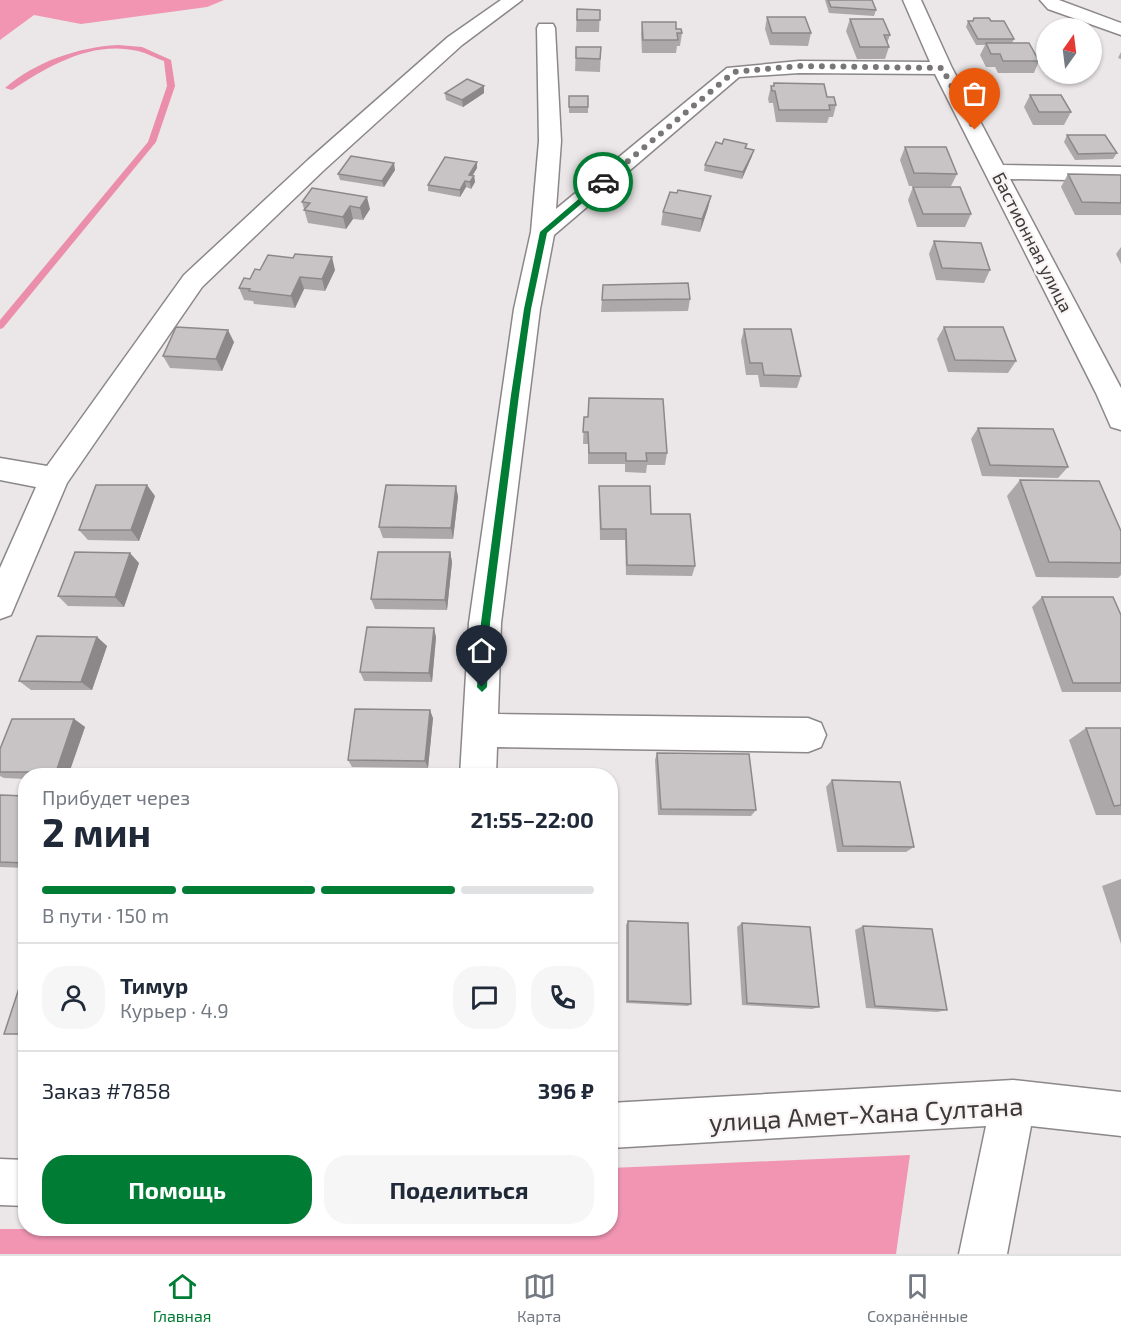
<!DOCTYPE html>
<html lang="ru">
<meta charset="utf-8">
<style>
:root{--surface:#fff;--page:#f6f6f7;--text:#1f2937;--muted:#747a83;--line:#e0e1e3;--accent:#007c34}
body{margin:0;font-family:"Exo 2",sans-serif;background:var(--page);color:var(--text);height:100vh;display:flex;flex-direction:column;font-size:22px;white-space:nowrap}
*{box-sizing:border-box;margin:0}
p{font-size:20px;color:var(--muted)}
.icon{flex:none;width:33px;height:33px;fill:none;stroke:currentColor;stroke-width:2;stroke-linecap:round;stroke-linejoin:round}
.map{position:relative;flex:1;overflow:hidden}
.side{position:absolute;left:18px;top:768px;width:600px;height:468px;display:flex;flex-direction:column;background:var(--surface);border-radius:24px;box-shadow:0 2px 4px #0004}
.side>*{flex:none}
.needle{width:39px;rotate:14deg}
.tools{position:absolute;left:1036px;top:18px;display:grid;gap:12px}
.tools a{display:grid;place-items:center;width:66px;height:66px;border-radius:50%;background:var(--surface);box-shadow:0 2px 4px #0004;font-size:30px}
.pin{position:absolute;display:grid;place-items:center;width:51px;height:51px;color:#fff;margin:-62px -26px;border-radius:50% 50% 50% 0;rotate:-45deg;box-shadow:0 0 6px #0007}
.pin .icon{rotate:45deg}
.courier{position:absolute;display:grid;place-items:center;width:60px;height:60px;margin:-30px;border:4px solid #007c34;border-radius:50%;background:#fff;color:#222;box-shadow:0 2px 8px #0007}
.summary em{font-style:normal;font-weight:700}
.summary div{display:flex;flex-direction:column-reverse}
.summary{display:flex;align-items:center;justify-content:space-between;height:102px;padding:0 24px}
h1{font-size:39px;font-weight:700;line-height:45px}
.bar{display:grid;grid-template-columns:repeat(4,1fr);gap:9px 6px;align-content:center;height:72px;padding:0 24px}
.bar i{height:8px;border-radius:4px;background:var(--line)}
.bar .active{background:var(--accent)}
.bar p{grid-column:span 4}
.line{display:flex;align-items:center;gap:15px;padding:0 24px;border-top:2px solid var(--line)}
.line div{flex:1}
.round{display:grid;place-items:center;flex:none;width:63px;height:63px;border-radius:24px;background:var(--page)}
.button{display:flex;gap:12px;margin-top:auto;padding:12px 24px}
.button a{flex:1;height:69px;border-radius:24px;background:var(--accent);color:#fff;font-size:24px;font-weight:700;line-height:69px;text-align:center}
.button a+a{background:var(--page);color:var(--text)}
.tabs{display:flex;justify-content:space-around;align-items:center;height:84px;border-top:2px solid var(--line);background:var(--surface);font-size:16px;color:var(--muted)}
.tabs a{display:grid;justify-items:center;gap:3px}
.tabs .active{color:var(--accent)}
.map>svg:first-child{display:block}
.forest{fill:#f195b3}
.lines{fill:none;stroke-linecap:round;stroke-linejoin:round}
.stream{fill:#ea8eac;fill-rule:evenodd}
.minor-casing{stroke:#8c8788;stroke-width:3}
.minor{fill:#fff;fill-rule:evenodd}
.wall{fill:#aca8a9}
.shaded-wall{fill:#8c8889}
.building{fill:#c8c3c4;stroke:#8c8889;stroke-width:1.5}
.route{fill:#007c34}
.done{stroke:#797676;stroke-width:6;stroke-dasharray:0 10.8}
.labels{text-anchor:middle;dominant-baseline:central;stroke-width:4.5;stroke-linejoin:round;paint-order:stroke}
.far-street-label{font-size:18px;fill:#3b3939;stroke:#f9f3f4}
.near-street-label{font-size:26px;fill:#3b3939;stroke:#f9f3f4}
</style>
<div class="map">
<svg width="1121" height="1254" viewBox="0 0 1121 1254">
<rect width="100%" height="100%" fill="#ebe6e7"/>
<path class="forest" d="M0,0H224L207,7L81,24L34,15L0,40Z
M910,1155L896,1254H0V1229L610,1228L611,1168Z"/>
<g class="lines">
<path class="stream" d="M118,45L142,47L171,60L175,86L156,142L3,328L0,329V320L148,142L167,86L164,61C155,58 147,53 138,51C92,40 48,66 12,90L5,88C35,62 78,47 118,45Z"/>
<defs>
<path id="minor" d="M501,0H522L462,45L324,170L202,287L67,483L11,615L0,619V568L36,487L0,480V458L47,466L184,275L308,160L448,37Z
M903,0H921L952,68L1003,165L1121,167V181L1010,179L1121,388V430L1111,427L1096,393L935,74L799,73L739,77L554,235L540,309L501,623L498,714L808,718L821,723L826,735L821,747L808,752L497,747L496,776H460L469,623L514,309L531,232L539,141L537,28L539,24H553L555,28L561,141L556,209L727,68L799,61L930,62Z
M1040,0H1059L1121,23V35L1048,9Z
M1013,1080L1121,1092V1136L1031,1126L1007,1254H959L986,1126L610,1148V1103Z
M0,1159L26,1160V1206L0,1205Z"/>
</defs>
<use href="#minor" class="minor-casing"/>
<use href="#minor" class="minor"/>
</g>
<path class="wall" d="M825,0H872L876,10L874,16L829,13Z
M577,9L600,10L599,32H576Z
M767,17L811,33L808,46L770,45L765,29Z
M974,18L991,21L1014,39L1012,43L1039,61L1034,73H998L995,67H986L980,55L985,45H976L966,27L968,21H973Z
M850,19L890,35L887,43L889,47L885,59H857L846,31Z
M642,22L676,29L682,33L680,46H677L676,53H642L641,34Z
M576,47H601L600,72L575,71Z
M1121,52V59L1118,58Z
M774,83L827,97L836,105L833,117H829L827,123L776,122L773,103H769L768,99L771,86H773Z
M445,93H484L463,107L446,100Z
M1030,95L1071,112L1064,125H1033L1024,107Z
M569,96H588V113H569Z
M1067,135L1117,153L1113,159L1075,160L1064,142Z
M722,144H747L746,148L752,156L742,179L704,171L705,165Z
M905,147L957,174L951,186H909L900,160Z
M477,168L473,175L474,176L475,182L471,189L466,187L460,197L428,191V185Z
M395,170L384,187L340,180L338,174Z
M1068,174L1121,175V215H1075L1061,187Z
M913,187L971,214L965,227H917L908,200Z
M312,188L370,209L363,220L353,219L346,229L308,223L302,202Z
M711,196L708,208L700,232L661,225L663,212Z
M934,241L990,270L984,283L936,280L929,254Z
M1121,247V264L1116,254Z
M335,270L325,291L304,289L295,308L254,304L253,301L244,300L239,288L250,279Z
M603,285L690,299L688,311L601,312Z
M944,327L1016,361L1008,373L948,372L937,339Z
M744,329L801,376L797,388L760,387L758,375H746L741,341Z
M234,342L222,371L170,368L163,356Z
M584,417L667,453L665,465H647L646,473L625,472V464H588V444H583Z
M978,428L1068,467L1058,478L982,476L971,439Z
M1020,480L1121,531V575L1118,578L1036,577L1007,496Z
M456,486L458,497L453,539L383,538L379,527Z
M599,486L651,514L695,566L692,576L626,575L625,540H600L599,497Z
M155,496L139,541L88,540L79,530Z
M450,552L452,562L447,610L375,609L371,599Z
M139,563L124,607L68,606L58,596Z
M1042,597L1121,615V692H1062L1032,607Z
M97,637L107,646L92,690H31L19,681Z
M436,637L432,682L364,681L360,672Z
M433,718L428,768L352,767L348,760Z
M74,719L85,727L68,776H26V779L4,778L0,776V749Z
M1086,728H1121V815H1096L1069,740Z
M657,753L756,810L751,816L658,815L655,760Z
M832,780L914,847L906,852H837L826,787Z
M0,795L26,796V868L0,867Z
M1121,879V944L1102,886Z
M628,921L691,1004L688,1006L626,1003V925Z
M742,923L819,1007L812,1009L742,1005L737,927Z
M863,926L947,1010L937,1012L866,1008L855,930Z"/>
<path class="shaded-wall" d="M484,86V93L463,107L462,100Z
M754,150L752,156L742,179L743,172Z
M477,162V168L469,181V175Z
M394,163L395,170L384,187L382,181Z
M474,176L475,182L471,189L470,182Z
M465,181L466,187L460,197V190Z
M711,196L708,208L700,232L702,219Z
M367,197L370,209L363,220L360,208Z
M350,206L353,219L346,229L343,217Z
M332,257L335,270L325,291L322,279Z
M300,277L304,289L295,308L291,296Z
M228,330L234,342L222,371L216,359Z
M147,485L155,496L139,541L131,530Z
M456,486L458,497L453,539L451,528Z
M450,552L452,562L447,610L445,600Z
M130,553L139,563L124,607L115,597Z
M434,628L436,637L432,682L429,673Z
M97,637L107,646L92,690L81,682Z
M430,710L433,718L428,768L425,761Z
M74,719L85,727L68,776H61L56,772Z"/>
<path class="building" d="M828,0H872L876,10L831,7Z
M577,9L600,10V20H577Z
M767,17H805L811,33H772Z
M974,18H989L991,21H1004L1014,39H978L968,21H973Z
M850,19H883L890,35H884L889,47H860Z
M642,22H676V29H681L682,33H677L678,40H643Z
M986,43H1029L1039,61H1003L1000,54H991Z
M576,47H601L600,59L576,58Z
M467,79L484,86L462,100L445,93Z
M774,83L824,84L827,97H834L836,105H829L830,110H779L775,91H772L771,86H774Z
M1030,95H1061L1071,112H1039Z
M569,96H588V107H569Z
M1067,135H1105L1117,153L1078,154Z
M724,139L747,144L745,148L754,150L743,172L705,165L716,142L722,144Z
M905,147H946L957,174L914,173Z
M351,156L394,163L382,181L338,174Z
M445,157L477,162L469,175L474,176L470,182L465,181L460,190L428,185Z
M1068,174L1121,175V203L1082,202Z
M913,187H960L971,214H923Z
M312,188L367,197L360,208L350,206L343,217L304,210L310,203L302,202Z
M678,190L711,196L702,219L663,212L670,192L677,193Z
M934,241L981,243L990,270L942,268Z
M295,254L332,257L322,279L300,277L291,296L249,291L250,289L239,288L244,278L250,279L255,269L260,270L268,255L293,258Z
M688,283L690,299L602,300L603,285Z
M176,327L228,330L216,359L163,356Z
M944,327H1003L1016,361L955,360Z
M744,329H791L801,376L764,375L762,363H750Z
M589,398L663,399L667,453H646L647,461H626V453H589L588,432H583L584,417H588Z
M978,428L1053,429L1068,467L990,465Z
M1020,480L1099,481L1121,531V563L1049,562Z
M96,485H147L131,530H79Z
M386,485L456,486L451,528L379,527Z
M599,486H650L651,514H690L695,566L627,565L626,529H601Z
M75,552L130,553L115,597L58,596Z
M378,552H450L445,600L371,599Z
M1042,597H1113L1121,615V683H1073Z
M367,627L434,628L429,673L360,672Z
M37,636L97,637L81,682L19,681Z
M355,709L430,710L425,761L348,760Z
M12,719H74L56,772H0V749Z
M1086,728H1121V805L1114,806Z
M657,753L749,754L756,810L661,809Z
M832,780L900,782L914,847L843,846Z
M0,795L26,796V863L0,862Z
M628,921L688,923L691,1004L628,1001Z
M742,923L810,927L819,1007L747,1003Z
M863,926L932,929L947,1010L875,1006Z
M26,967V1034H4Z"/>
<path class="route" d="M601,180L607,182L547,233L531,309L519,395L490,623L487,687L482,692L477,687L481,623L511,395L524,309L540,232Z"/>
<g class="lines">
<path class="done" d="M603,182L734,72L799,66L942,68L975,130"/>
</g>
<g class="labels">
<g class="far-street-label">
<text transform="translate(1033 242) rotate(63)">Бастионная улица</text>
</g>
<g class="near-street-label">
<text transform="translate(866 1113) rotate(-3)">улица Амет-Хана Султана</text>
</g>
</g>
</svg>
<div class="tools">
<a><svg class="needle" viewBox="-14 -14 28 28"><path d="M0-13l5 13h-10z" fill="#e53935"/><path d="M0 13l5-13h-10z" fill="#747a83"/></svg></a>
</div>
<div class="pin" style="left:975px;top:130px;background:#ea580c"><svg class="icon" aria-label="bag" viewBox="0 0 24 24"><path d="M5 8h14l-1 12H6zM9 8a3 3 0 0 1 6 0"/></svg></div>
<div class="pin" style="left:482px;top:687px;background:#1f2937"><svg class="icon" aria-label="home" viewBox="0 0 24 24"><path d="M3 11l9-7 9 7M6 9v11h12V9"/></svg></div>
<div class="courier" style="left:603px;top:182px"><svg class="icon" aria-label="car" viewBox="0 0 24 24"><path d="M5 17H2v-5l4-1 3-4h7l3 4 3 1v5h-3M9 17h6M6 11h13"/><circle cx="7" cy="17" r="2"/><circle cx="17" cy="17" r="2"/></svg></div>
<section class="side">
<div class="summary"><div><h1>2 мин</h1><p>Прибудет через</p></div><em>21:55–22:00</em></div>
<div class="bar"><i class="active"></i><i class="active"></i><i class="active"></i><i></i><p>В пути · 150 m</p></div>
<div class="line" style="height:108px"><a class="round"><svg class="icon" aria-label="person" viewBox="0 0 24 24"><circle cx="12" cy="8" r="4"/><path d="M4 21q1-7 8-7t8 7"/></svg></a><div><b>Тимур</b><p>Курьер · 4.9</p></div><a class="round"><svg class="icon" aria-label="chat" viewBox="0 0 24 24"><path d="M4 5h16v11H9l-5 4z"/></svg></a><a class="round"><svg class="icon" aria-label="phone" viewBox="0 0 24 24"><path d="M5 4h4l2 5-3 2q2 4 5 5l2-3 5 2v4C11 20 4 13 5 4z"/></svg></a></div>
<div class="line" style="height:78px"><div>Заказ #7858</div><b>396 ₽</b></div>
<div class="button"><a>Помощь</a><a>Поделиться</a></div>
</section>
</div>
<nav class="tabs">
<a class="active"><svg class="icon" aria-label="home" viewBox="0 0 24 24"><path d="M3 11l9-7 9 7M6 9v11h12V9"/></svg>Главная</a>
<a><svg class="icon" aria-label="map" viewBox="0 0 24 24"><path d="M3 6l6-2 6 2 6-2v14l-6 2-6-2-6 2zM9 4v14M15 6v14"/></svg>Карта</a>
<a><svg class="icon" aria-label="saved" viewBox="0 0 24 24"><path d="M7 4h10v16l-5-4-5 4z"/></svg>Сохранённые</a>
</nav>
